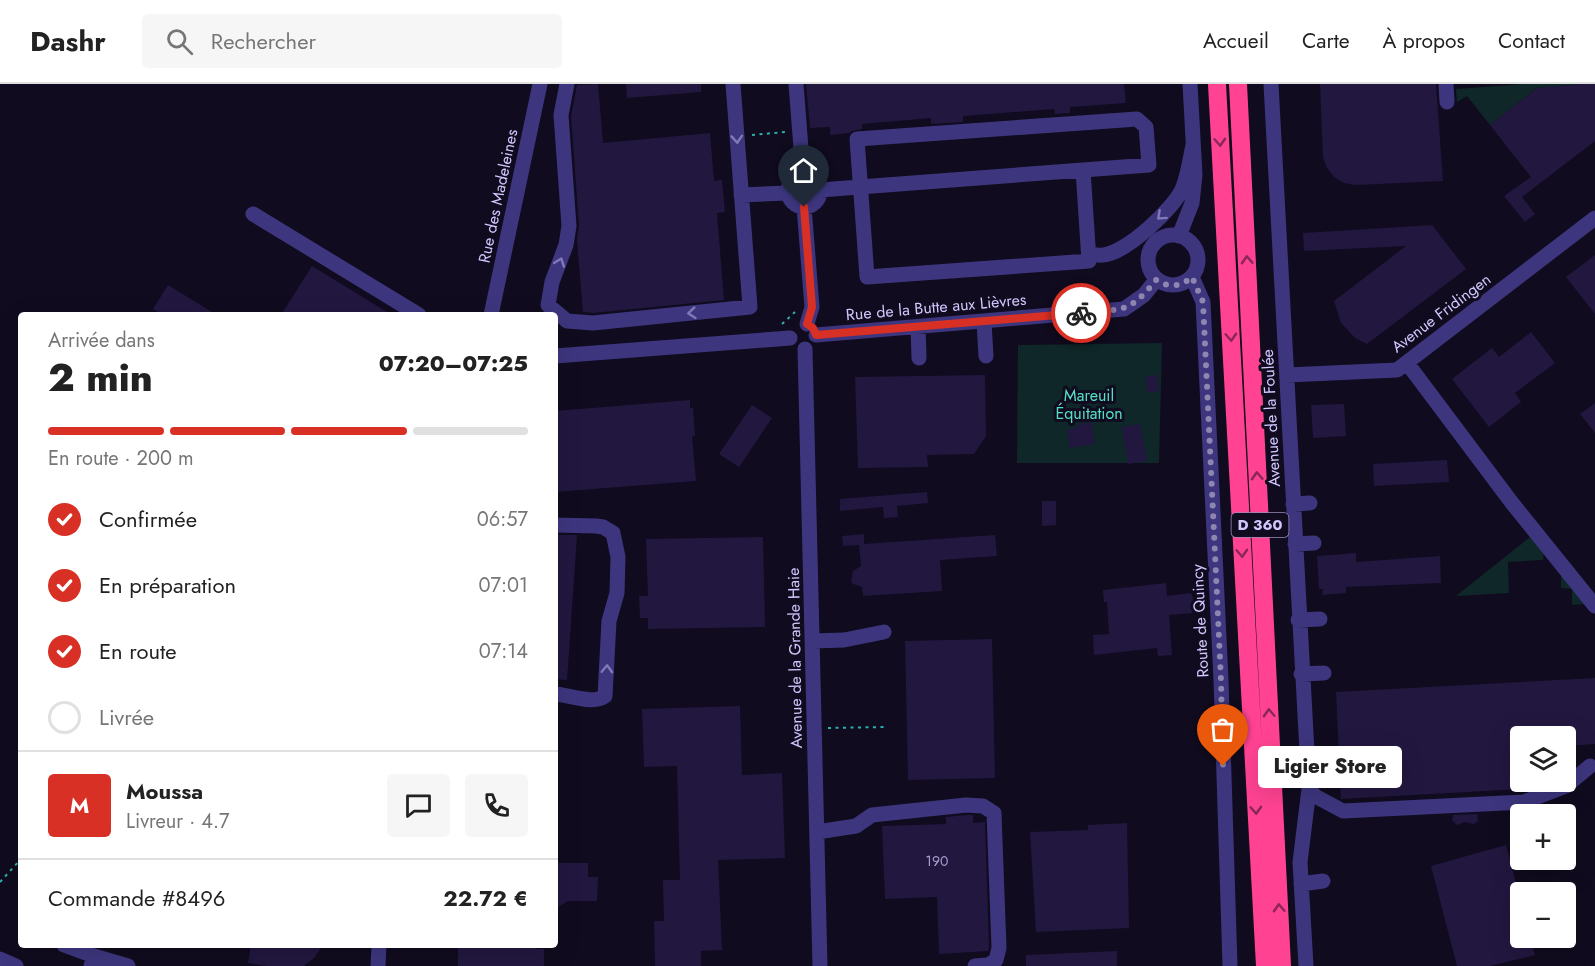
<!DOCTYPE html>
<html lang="fr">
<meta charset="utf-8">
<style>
:root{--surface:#fff;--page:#f6f6f6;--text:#222;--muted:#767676;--line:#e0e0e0;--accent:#d93025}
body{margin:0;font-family:Jost,sans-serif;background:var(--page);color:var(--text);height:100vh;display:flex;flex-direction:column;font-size:22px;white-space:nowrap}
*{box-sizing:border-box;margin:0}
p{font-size:20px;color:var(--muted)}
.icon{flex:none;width:33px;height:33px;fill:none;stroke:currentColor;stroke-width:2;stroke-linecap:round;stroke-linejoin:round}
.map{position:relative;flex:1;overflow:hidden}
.side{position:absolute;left:18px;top:228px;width:540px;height:636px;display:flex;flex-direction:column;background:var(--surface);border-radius:6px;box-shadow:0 6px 24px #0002}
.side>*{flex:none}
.fabs{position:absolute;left:1510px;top:642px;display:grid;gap:12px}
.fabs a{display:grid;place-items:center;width:66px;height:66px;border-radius:6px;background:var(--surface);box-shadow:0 6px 24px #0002;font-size:30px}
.pin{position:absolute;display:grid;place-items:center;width:51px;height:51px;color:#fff;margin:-62px -26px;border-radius:50% 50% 50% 0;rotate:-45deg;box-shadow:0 0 6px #0007}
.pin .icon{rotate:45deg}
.courier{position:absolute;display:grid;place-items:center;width:60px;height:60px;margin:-30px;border:4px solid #d93025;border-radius:50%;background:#fff;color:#222;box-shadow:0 2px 8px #0007}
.bubble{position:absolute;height:42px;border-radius:6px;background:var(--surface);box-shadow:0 6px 24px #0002;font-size:20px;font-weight:800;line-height:42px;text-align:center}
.head em{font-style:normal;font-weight:800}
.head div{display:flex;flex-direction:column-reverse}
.head{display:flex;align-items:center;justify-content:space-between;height:102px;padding:0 30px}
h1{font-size:39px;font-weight:800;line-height:45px}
.bar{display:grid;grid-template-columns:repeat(4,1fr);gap:9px 6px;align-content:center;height:72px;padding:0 30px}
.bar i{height:8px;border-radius:4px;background:var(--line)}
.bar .current{background:var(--accent)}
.bar p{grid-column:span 4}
.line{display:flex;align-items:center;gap:15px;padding:0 30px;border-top:2px solid var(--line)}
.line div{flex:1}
.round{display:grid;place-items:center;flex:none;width:63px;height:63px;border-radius:6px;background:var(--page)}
ol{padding:0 30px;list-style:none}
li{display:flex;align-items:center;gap:18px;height:66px}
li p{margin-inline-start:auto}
li .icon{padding:6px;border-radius:50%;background:var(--accent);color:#fff;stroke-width:4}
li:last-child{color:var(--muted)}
li i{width:33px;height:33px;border:3px solid var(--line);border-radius:50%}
header{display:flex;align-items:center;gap:36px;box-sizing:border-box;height:84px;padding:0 30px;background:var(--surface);border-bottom:2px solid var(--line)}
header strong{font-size:28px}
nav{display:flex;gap:33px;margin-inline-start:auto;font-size:21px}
.search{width:420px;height:54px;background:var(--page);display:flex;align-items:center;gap:15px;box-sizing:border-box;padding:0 21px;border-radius:6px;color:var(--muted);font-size:22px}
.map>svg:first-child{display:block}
.green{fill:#0f2728}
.building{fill:#22173f}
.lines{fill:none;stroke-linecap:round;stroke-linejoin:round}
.path{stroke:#2bb0b0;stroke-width:2;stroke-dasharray:3 4.5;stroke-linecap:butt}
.minor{stroke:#3d367e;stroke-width:15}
.highway{stroke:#ff4392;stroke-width:18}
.oneway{stroke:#8078b8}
.oneway2{stroke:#882758}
.done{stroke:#8e86b0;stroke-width:6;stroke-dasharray:0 10.8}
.route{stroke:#d93025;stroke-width:8}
.labels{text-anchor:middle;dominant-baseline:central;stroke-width:6;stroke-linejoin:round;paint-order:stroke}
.number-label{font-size:14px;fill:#a69ccf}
.shield{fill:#100b1e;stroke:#988fbc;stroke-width:1.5}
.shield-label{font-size:15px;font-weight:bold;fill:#d2c8ff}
.street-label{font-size:16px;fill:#d2c8ff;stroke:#100b1e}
.park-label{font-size:16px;fill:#54e0c5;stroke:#100b1e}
</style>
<header>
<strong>Dashr</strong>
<div class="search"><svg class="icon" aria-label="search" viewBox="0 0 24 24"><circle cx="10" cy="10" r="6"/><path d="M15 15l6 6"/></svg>Rechercher</div>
<nav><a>Accueil</a><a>Carte</a><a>À propos</a><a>Contact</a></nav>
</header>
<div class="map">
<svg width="1595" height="882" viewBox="0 0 1595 882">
<rect width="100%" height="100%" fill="#100b1e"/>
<path class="green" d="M1524,0H1583L1537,4L1490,41L1467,12L1457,18L1456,5Z
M1162,259L1159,379H1017L1018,261Z
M1530,453C1536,460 1546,466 1543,476L1508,478L1509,509L1456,512Z
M1561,491L1586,520L1572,521V505L1561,504Z"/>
<path class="building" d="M598,0L603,59L710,49L714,97L722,96L725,128L717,129L724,216L593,229L583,228L577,156L579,141L571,32L577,1Z
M626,0H701V8L627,14Z
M806,0H1124L1126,19L1070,23V29L1055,30L1054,25L963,32V38L931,40V34L862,40V45L852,47L849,49L830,51V43L810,44Z
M1320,0H1436L1443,97L1356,101L1344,99L1334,93L1327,84L1323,73Z
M1583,0H1595V57L1522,113L1535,130L1525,138L1504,112L1531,93L1490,41L1537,4Z
M1432,141L1466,185L1367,260L1355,254L1341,239L1334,217L1406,162L1304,167L1303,149Z
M1595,171V230L1566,193Z
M312,182L392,231H281Z
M168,201L217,231H163L153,225Z
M1531,248L1555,279L1515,309L1521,318L1489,343L1452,295L1492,264L1499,273Z
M985,291L986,352L974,370L927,371L928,383L858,384L855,293Z
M1157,291L1159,307L1147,308L1146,292Z
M690,316V324H693L695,352H692L696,397L555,408V327Z
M1595,319V349L1580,330Z
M1344,320L1346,352L1313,354L1311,321Z
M752,321L772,334L739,383L719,370Z
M1091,338L1095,360L1070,364L1067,346L1079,343L1078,340Z
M1140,340L1147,377L1128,380L1122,343Z
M1447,376L1449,398L1374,402L1373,380Z
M927,408L928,419L897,422L898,433L884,434L883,423L840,427V415Z
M1042,417H1056V441L1042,442Z
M864,450V460L995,451L997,472L940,476L942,507L863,512L862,503L853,500L851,497L853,487L861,482L859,461L843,462L842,452Z
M555,451H577L567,596L555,595Z
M763,453L765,543L648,545V534H640L639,512H648L646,455Z
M1356,469V478L1440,472L1441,499L1346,503V509L1322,511L1323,505H1319L1317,472Z
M1166,499L1167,512L1191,509L1193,514L1194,529L1169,531L1172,571L1158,572L1157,564L1094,571L1093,551L1109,550L1107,518H1104L1103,506Z
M992,555L995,694L908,696L905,557Z
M1595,594V660L1566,662V652H1521V705L1341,715L1336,608Z
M740,622L742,691L782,689L785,774L718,776L722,866L701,867V882H655L654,837H664L663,796H680L677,682L644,683L642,625Z
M1477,730L1478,737L1474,740L1465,738L1457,741L1452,736L1453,731Z
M966,731H973V739L985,738L989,863L988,867L939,870L937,813L885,815L882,742L946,740V733Z
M1127,739L1129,844L1036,848L1030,748L1088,746V741Z
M1506,761L1521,818V854H1530L1535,871L1490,882H1457L1431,782Z
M555,779H588V793H598L597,817H568L555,825Z
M251,861H323L314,874L304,882H266L248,879Z
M458,861H536V865H544V882H458Z
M1117,867V882H1026V871Z"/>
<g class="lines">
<path class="path" d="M752,51L785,48
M782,240L795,228
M828,644L887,643
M0,798L21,775"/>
<path class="minor" d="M567,0L561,31L569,142L566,161L552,198L548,221L567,237L593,239L750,223L733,0
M796,0L803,90
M1271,0L1309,705L1300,778L1306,882
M1446,0L1447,18
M1137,35L1146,43L1149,81L1083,86L1089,177L867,193L857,55Z
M788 107a16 16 0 1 1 32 0a16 16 0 1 1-32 0Z
M820,106L1083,86
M741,111L787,109
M804,123L812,223L807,240
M253,130L419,231
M1148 176a25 25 0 1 1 50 0a25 25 0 1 1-50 0Z
M1179,152L1192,119L1195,91L1190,0
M1089,169C1093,170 1098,172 1103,171C1125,170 1176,123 1183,103C1188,90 1190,75 1193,61
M1192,193L1203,218L1221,596L1230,882
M491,231L540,0
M984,238L986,272
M918,243L919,274
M816,251L1124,225L1144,211L1156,196
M805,265L820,882
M555,272L790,254
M1407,279L1512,419L1595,522
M1287,291L1397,286L1595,134
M1293,420L1310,419
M555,441L596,442L603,443L613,449L618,473L617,509L609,537L605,612C594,621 570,611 555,610
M1295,460L1314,459
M1298,536L1320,535
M813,557L844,556L884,548
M1301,590L1324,589
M1309,705L1315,712L1343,727L1524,718L1566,702L1590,682
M817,748L856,742L872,731L966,721L983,722L994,729L999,864L996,876L988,881L975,882
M1301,800L1323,797
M64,861L94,872
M0,875L16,882
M91,882L94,872L128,882
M378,882L379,861"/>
<path class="highway" d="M1217,0L1265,882
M1238,0L1282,882"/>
</g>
<defs><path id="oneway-chevron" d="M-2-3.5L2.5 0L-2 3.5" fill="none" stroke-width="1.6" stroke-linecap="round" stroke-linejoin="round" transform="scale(1.5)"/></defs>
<g class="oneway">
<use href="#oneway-chevron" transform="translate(737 55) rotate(86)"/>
<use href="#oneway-chevron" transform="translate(1161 132) rotate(138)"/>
<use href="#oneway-chevron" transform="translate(560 178) rotate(-70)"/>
<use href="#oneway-chevron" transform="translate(692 229) rotate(174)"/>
<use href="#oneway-chevron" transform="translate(607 585) rotate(-88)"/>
</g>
<g class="oneway2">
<use href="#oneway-chevron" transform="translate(1220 58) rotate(87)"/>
<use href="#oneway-chevron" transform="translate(1247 176) rotate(-93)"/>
<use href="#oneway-chevron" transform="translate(1231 253) rotate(87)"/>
<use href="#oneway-chevron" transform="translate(1257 392) rotate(-93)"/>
<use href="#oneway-chevron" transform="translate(1242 469) rotate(87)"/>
<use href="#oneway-chevron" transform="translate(1269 629) rotate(-93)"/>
<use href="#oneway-chevron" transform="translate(1256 726) rotate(87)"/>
<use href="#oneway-chevron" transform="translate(1279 824) rotate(-93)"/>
</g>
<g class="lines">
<path class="done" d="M1081,229C1122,225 1129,230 1156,196C1169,204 1180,203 1192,193L1203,218L1221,596L1223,682"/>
<path class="route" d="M804,123L812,223L807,240L813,244L816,251L1081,229"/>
</g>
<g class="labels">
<g class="number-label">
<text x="937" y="777">190</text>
</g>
<rect class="shield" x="1231.5" y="429" width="57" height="24" rx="4.5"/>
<g class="shield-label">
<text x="1260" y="441">D 360</text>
</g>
<g class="street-label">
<text transform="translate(498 112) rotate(-78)">Rue des Madeleines</text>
<text transform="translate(936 223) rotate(-5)">Rue de la Butte aux Lièvres</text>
<text transform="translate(1441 229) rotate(-37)">Avenue Fridingen</text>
<text transform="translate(1271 334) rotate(-93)">Avenue de la Foulée</text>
<text transform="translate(1200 537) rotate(-93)">Route de Quincy</text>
<text transform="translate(795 574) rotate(-91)">Avenue de la Grande Haie</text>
</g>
<g class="park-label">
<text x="1089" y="311">Mareuil<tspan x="1089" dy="18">Équitation</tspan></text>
</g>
</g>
</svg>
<div class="fabs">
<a><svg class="icon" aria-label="layers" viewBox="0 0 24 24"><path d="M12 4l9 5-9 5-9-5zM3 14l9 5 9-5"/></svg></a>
<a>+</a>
<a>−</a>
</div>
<div class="pin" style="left:1223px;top:682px;background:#ea580c"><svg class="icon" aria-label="bag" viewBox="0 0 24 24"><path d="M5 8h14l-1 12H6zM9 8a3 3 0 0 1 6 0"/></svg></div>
<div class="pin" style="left:804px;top:123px;background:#1f2937"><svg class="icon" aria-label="home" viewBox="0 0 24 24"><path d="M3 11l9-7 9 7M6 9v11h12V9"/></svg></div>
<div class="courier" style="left:1081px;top:229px"><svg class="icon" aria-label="bike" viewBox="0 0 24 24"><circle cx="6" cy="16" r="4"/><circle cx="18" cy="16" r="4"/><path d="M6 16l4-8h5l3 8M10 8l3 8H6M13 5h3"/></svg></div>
<div class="bubble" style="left:1258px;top:662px;width:144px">Ligier Store</div>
<section class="side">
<div class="head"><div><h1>2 min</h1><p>Arrivée dans</p></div><em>07:20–07:25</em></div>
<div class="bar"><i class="current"></i><i class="current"></i><i class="current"></i><i></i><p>En route · 200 m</p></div>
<ol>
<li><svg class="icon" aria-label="check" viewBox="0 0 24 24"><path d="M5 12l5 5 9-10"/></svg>Confirmée<p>06:57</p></li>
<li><svg class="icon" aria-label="check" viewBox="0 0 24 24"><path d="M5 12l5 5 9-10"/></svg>En préparation<p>07:01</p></li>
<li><svg class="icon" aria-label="check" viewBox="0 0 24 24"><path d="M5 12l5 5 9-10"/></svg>En route<p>07:14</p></li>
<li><i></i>Livrée</li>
</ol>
<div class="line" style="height:108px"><b class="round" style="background:var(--accent);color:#fff">M</b><div><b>Moussa</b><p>Livreur · 4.7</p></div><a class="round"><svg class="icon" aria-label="chat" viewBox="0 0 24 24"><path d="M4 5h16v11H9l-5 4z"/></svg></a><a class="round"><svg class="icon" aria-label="phone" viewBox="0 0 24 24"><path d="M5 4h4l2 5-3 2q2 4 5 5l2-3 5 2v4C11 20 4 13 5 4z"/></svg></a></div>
<div class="line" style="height:78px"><div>Commande #8496</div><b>22.72 €</b></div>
</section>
</div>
